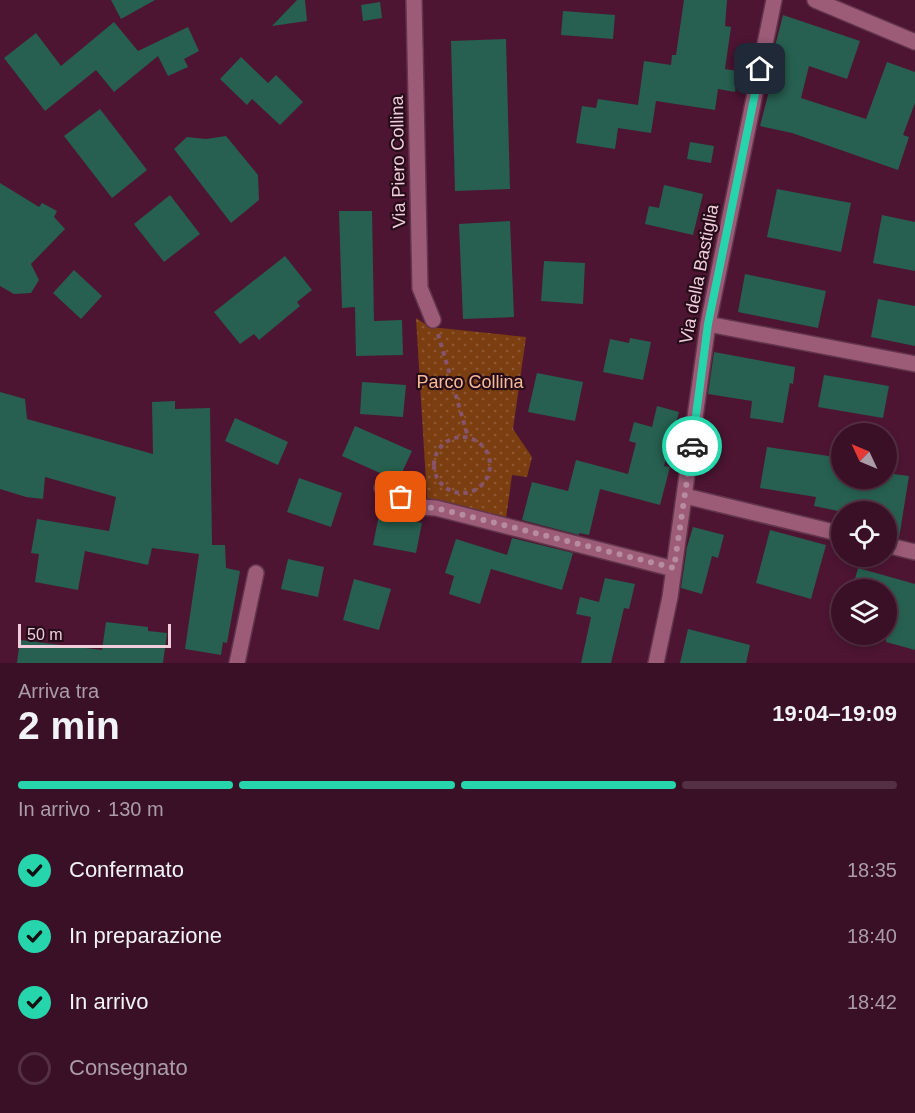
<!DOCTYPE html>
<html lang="it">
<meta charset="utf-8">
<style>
:root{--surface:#3a1026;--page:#451e32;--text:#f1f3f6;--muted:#ab9da7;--line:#543043;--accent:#27d5ad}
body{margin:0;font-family:Helvetica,sans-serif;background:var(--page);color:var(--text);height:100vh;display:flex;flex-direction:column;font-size:22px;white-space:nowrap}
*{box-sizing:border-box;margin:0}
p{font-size:20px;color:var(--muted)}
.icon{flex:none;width:33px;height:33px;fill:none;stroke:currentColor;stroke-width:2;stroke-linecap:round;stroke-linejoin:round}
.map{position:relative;height:663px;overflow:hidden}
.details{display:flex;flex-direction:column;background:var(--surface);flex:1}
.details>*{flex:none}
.needle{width:39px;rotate:314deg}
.controls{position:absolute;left:831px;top:423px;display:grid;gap:12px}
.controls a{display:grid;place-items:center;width:66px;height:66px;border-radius:50%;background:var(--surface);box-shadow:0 3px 9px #0003,0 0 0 2px var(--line);font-size:30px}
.scale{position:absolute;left:18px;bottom:15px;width:153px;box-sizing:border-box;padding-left:6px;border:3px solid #f1ccdb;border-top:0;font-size:16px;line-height:21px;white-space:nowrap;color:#f1ccdb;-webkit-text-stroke:4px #250c18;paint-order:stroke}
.pin{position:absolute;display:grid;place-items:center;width:51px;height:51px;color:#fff;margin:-26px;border-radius:12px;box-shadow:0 3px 9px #0006}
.courier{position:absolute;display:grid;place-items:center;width:60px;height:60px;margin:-30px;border:4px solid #27d5ad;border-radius:50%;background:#fff;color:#222;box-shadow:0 2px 8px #0007}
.headline em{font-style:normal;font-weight:600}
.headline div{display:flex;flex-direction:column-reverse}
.headline{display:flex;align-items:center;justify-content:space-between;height:102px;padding:0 18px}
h1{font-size:39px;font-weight:600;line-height:45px}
.bar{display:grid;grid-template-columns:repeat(4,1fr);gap:9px 6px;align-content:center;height:72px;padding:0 18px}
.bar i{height:8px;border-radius:4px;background:var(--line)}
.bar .current{background:var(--accent)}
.bar p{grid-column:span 4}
ol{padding:0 18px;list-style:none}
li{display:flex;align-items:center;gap:18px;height:66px}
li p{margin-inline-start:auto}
li .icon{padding:6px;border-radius:50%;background:var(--accent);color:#111;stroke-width:4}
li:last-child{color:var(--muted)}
li i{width:33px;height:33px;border:3px solid var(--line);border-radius:50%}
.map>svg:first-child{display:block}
.park{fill:url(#park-dots)}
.building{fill:#276050}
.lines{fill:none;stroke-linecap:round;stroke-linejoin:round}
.minor-casing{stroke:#62354c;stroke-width:18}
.path{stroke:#86556d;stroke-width:4;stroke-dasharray:4.5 4.5;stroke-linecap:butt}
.minor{stroke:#9c5c78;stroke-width:15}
.done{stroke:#b88ca0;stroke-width:6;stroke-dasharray:0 10.8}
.route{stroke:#27d5ad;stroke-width:8}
.labels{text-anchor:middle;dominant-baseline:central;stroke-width:4.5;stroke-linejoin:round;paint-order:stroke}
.street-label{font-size:18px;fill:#f1ccdb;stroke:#250c18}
.park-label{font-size:18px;fill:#f6ba97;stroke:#250c18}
</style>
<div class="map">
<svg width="915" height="663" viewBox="0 0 915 663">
<defs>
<pattern id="park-dots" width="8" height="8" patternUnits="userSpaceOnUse" patternTransform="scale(1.5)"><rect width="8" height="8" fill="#7b3e10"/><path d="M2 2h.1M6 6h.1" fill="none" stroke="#8e5932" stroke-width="1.8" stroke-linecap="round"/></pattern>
</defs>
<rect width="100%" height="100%" fill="#4d1532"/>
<path class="park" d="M416,318L430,327L526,337L513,429L532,457L527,477L512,475L506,518L439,503L427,498Z"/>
<path class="building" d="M111,0H155L121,19Z
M297,0H305L307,21L272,26Z
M684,0H727L725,26L731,27L725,69L738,71L735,92L718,89L715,110L656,101L651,133L618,128L615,149L576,143L582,106L596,108L598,99L638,105L644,61L671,65L672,55H676Z
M380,2L382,18L363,21L361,5Z
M563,11L615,15L613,39L561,35Z
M783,15L860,41L847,79L809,66L801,98L866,119L887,62L915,72V103L903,135L909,137L898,170L792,133L760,126L777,60L772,58Z
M114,22L138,51L188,27L199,51L184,59L188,67L168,76L158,56L114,92L96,70L45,111L4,58L36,33L61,66Z
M506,39L510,189L455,191L451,41Z
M241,57L268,83L276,75L303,102L280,125L252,99L247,105L220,79Z
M100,109L147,170L112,198L64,136Z
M226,136L258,175L259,200L231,223L174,149L187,137L206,139Z
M690,142L714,146L711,163L687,159Z
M0,183L39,207L42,203L57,211L54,217L65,229L31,264L39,280L31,293L14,294L0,286Z
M664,185L703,194L693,235L645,224L649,206L659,208Z
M777,189L851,203L841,252L767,237Z
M170,195L200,234L164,262L134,224Z
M339,211H372L374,321L402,320L403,355L356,356L355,307L342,308Z
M882,215L915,222V271L873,263Z
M510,221L514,317L463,319L459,224Z
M285,256L312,290L297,302L300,306L259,340L254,334L240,344L214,312Z
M544,261L585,263L583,304L541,301Z
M74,270L102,296L81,319L53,293Z
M745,274L826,291L818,328L738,312Z
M878,299L915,306V346L871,337Z
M630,338L651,342L643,380L603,372L610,339L629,343Z
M714,352L795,367L793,384L790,383L783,423L750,418L752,401L708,394Z
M537,373L583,382L575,421L528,412Z
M824,375L889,386L883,418L818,407Z
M362,382L406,385L403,417L360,414Z
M0,392L25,399L27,419L153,454L152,402L175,401V409L210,408L212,545H225L226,568L240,571L227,643L223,642L221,655L185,649L199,554L152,548L148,565L85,551L78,590L35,582L39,554L31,553L37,519L109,531L116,497L45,477L43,499L26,497L0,489Z
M657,406L679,412L664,466L670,467L660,505L600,489L589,535L579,533V535L522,520L532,482L568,491L576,460L628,474L636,443L629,441L634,422L652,427Z
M235,418L288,442L278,465L225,441Z
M355,426L412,451L398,481L342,456Z
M767,447L842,458V478H886V473L909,476L899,538L886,535V512H843L814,506L816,497L760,488Z
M299,478L342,493L331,527L287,512Z
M379,515L422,523L416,553L373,545Z
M693,527L724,535L718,558L712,556L702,594L681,588L687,547Z
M770,530L826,545L811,599L756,583Z
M512,538L573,553L562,590L491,569L480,604L449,594L454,576L445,573L456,539L507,555Z
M288,559L324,567L318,597L281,589Z
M858,568L915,584V650L886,642V590H852Z
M605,578L635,584L629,609L624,608L611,663H581L591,617L576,614L580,597L599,602Z
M354,579L391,589L379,630L343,620Z
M106,622L148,627V631L167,633L163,663H17L20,640L102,650Z
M688,629L750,645L746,663H680Z"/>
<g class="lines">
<defs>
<path id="minor" d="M414,0L420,288L433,320
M815,0L915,42
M708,324L915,364
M382,488L420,507L436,508L674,569
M685,496L842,534
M886,545L915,552
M237,663L256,573
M656,663L670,597L708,324L774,0"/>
</defs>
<use href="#minor" class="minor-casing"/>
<path class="path" d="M438,334L468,437
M434 465a28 28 0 1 1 56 0a28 28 0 1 1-56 0Z"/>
<use href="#minor" class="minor"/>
</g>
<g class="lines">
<path class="done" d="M401,497L420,507L436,508L674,568L692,446"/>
<path class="route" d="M692,446L708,324L760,69"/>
</g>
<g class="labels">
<g class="street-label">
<text transform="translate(398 162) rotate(-91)">Via Piero Collina</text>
<text transform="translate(699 274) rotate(-79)">Via della Bastiglia</text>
</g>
<g class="park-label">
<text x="470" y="382">Parco Collina</text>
</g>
</g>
</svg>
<div class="controls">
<a><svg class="needle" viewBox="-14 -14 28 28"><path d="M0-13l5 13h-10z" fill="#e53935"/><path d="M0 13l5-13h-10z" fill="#ab9da7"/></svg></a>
<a><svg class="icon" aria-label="locate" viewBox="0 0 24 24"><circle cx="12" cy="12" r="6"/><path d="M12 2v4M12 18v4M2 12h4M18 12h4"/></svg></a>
<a><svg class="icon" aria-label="layers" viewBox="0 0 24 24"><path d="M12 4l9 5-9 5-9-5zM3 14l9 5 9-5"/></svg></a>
</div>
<div class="scale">50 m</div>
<div class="pin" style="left:401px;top:497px;background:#ea580c"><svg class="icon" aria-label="bag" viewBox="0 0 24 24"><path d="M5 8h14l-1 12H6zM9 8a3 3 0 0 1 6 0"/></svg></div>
<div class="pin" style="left:760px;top:69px;background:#1f2937"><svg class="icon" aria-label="home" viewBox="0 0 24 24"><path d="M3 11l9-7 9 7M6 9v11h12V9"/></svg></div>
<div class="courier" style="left:692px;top:446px"><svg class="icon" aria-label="car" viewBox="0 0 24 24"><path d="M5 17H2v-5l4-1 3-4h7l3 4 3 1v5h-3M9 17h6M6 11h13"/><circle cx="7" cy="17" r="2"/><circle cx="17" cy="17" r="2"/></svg></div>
</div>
<section class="details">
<div class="headline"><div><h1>2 min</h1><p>Arriva tra</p></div><em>19:04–19:09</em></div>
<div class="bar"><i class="current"></i><i class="current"></i><i class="current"></i><i></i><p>In arrivo · 130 m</p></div>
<ol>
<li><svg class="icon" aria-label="check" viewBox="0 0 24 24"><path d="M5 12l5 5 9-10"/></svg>Confermato<p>18:35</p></li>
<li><svg class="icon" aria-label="check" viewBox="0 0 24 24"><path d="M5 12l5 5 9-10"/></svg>In preparazione<p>18:40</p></li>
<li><svg class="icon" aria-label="check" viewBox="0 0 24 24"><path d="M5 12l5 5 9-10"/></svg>In arrivo<p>18:42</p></li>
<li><i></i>Consegnato</li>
</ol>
</section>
